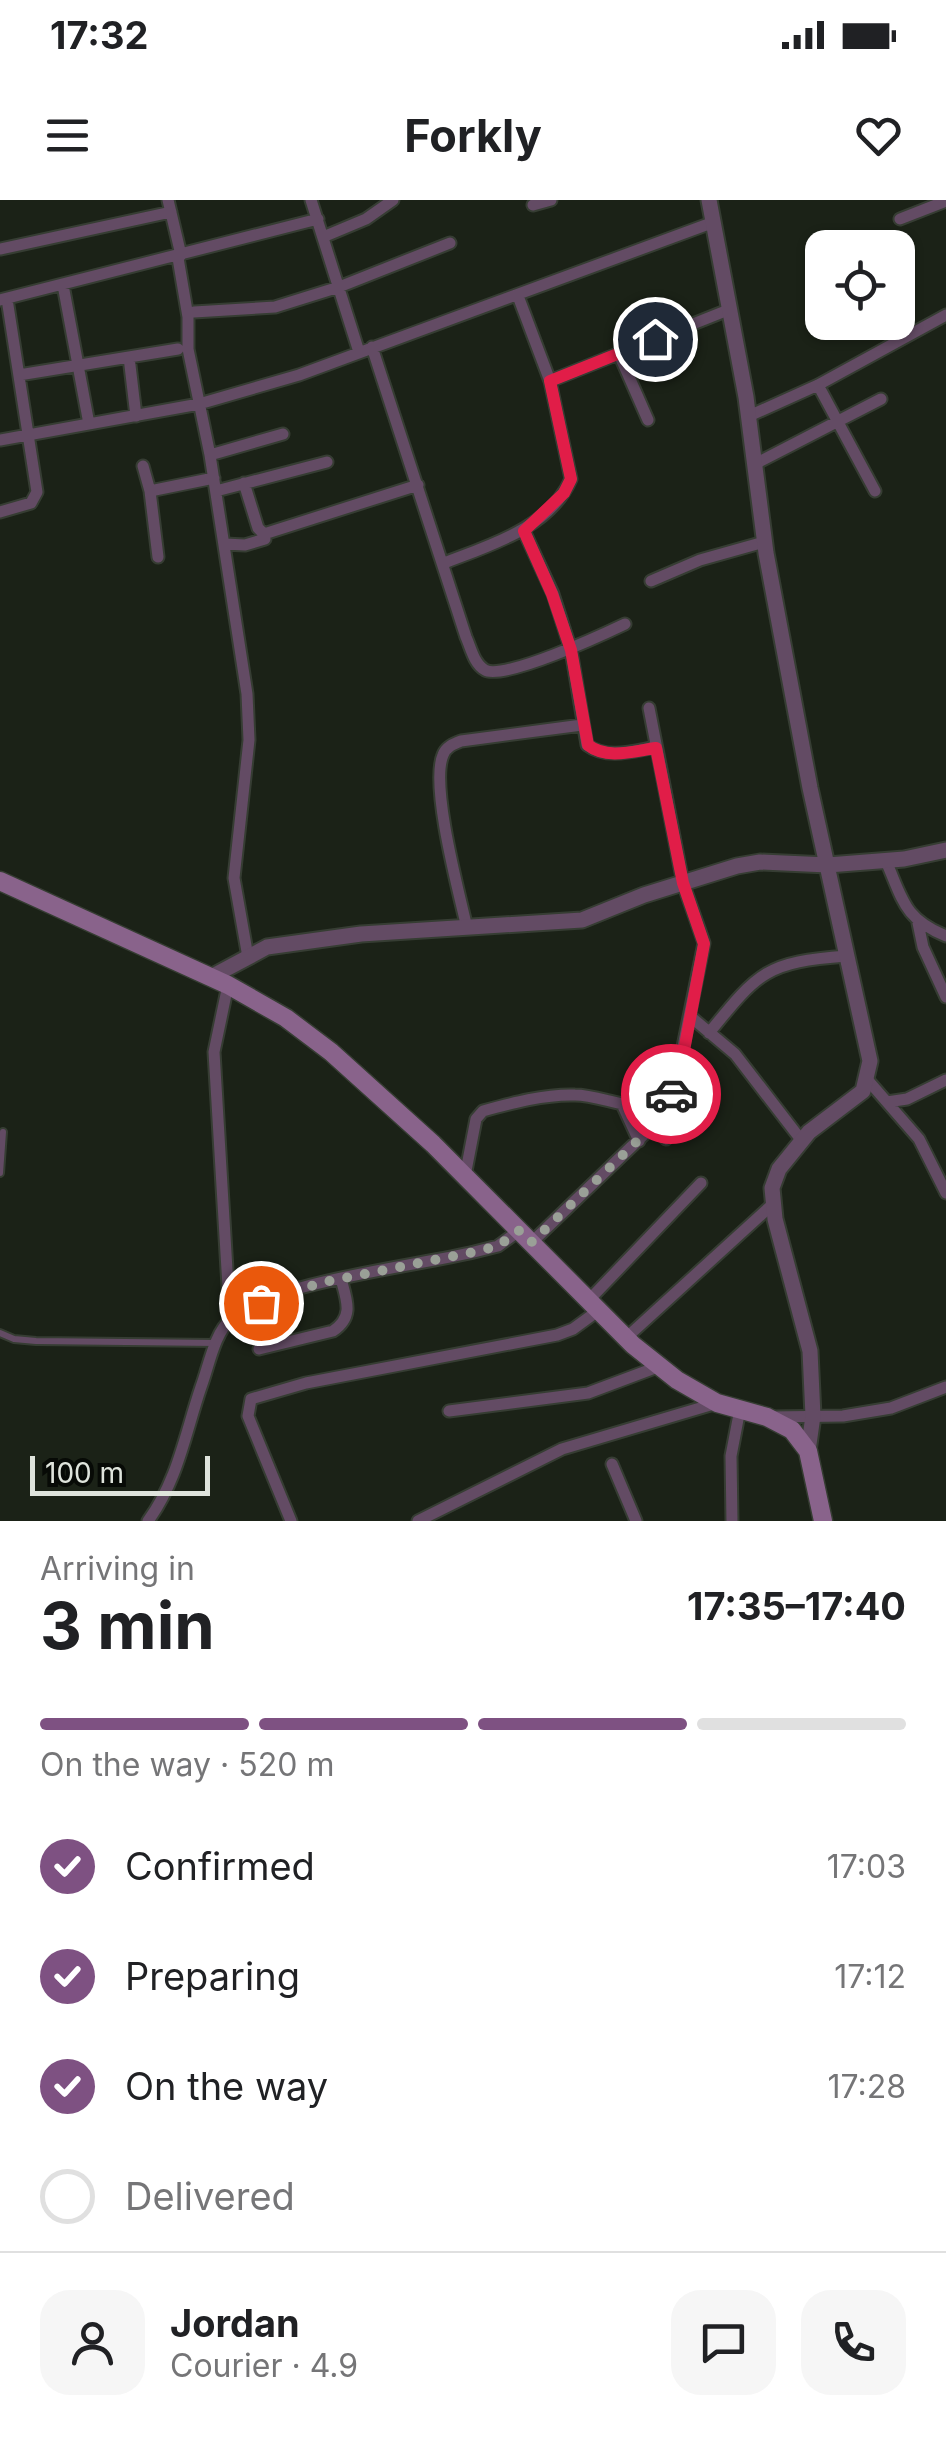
<!DOCTYPE html>
<meta charset="utf-8">
<style>
:root{--surface:#fff;--page:#f6f6f6;--text:#202124;--muted:#757577;--line:#e0e0e0;--accent:#7e5182}
body{margin:0;font-family:Inter,sans-serif;background:var(--page);color:var(--text);height:100vh;display:flex;flex-direction:column;font-size:38px;white-space:nowrap}
*{box-sizing:border-box;margin:0}
p{font-size:32px;color:var(--muted)}
.icon{flex:none;width:55px;height:55px;fill:none;stroke:currentColor;stroke-width:2;stroke-linecap:round;stroke-linejoin:round}
.map{position:relative;height:1321px;overflow:hidden}
.side{display:flex;flex-direction:column;background:var(--surface);flex:1}
.side>*{flex:none}
.fabs{position:absolute;left:805px;top:30px;display:grid;gap:20px}
.fabs a{display:grid;place-items:center;width:110px;height:110px;border-radius:20px;background:var(--surface);box-shadow:0 2px 8px #0004;font-size:50px}
.scale{position:absolute;left:30px;bottom:25px;width:180px;box-sizing:border-box;padding-left:10px;border:5px solid #dfe4dc;border-top:0;font-size:28px;line-height:35px;white-space:nowrap;color:#dfe4dc;-webkit-text-stroke:8px #070a06;paint-order:stroke}
.pin{position:absolute;display:grid;place-items:center;width:85px;height:85px;color:#fff;margin:-42px;border:5px solid #fff;border-radius:50%;box-shadow:0 2px 10px #0007}
.courier{position:absolute;display:grid;place-items:center;width:100px;height:100px;margin:-50px;border:8px solid #e11d48;border-radius:50%;background:#fff;color:#222;box-shadow:0 2px 12px #0007}
.headline em{font-style:normal;font-weight:700}
.headline div{display:flex;flex-direction:column-reverse}
.headline{display:flex;align-items:center;justify-content:space-between;height:170px;padding:0 40px}
h1{font-size:65px;font-weight:700;line-height:75px}
.bar{display:grid;grid-template-columns:repeat(4,1fr);gap:15px 10px;align-content:center;height:120px;padding:0 40px}
.bar i{height:12px;border-radius:8px;background:var(--line)}
.bar .current{background:var(--accent)}
.bar p{grid-column:span 4}
.line{display:flex;align-items:center;gap:25px;padding:0 40px;border-top:2px solid var(--line)}
.line div{flex:1}
.round{display:grid;place-items:center;flex:none;width:105px;height:105px;border-radius:30px;background:var(--page)}
ol{padding:0 40px;list-style:none}
li{display:flex;align-items:center;gap:30px;height:110px}
li p{margin-inline-start:auto}
li .icon{padding:10px;border-radius:50%;background:var(--accent);color:#fff;stroke-width:4}
li:last-child{color:var(--muted)}
li i{width:55px;height:55px;border:5px solid var(--line);border-radius:50%}
.status{display:flex;justify-content:space-between;align-items:center;height:70px;padding:0 50px;background:var(--surface);direction:ltr}
.status svg{height:28px;fill:currentColor}
header{display:flex;justify-content:space-between;align-items:center;height:130px;padding:0 40px;background:var(--surface);font-size:45px;font-weight:700}
.map>svg:first-child{display:block}
.lines{fill:none;stroke-linecap:round;stroke-linejoin:round}
.service-casing{stroke:#363d33;stroke-width:10}
.minor-casing{stroke:#363d33;stroke-width:15}
.tertiary-casing{stroke:#363d33;stroke-width:19}
.secondary-casing{stroke:#363d33;stroke-width:21}
.service{stroke:#634b64;stroke-width:6}
.minor{stroke:#634b64;stroke-width:11}
.tertiary{stroke:#634b64;stroke-width:15}
.secondary{stroke:#89638b;stroke-width:18}
.done{stroke:#9aa097;stroke-width:10;stroke-dasharray:0 18}
.route{stroke:#e11d48;stroke-width:12}
</style>
<div class="status"><b>17:32</b><svg viewBox="0 0 49 12"><path d="M0 12V9h3v3zM5 12V6h3v6zM10 12V3h3v9zM15 12V0h3v12zM26 1h20v11H26zM47 4h2v5h-2z"/></svg></div>
<header><svg class="icon" aria-label="menu" viewBox="0 0 24 24"><path d="M4 6h16M4 12h16M4 18h16"/></svg>Forkly<svg class="icon" aria-label="heart" viewBox="0 0 24 24"><path d="M12 20l-8-8c-3-5 5-10 8-4 3-6 11-1 8 4z"/></svg></header>
<div class="map">
<svg width="946" height="1321" viewBox="0 0 946 1321">
<rect width="100%" height="100%" fill="#1b2217"/>
<g class="lines">
<defs>
<path id="service" d="M0,973L3,932
M0,1133L14,1139L36,1141L217,1143"/>
<path id="minor" d="M168,0L181,55L178,58L188,117V149L210,255L247,494L249,540L234,678L248,757
M311,0L359,152
M533,5L551,0
M900,19L946,1
M323,37L366,19L393,0
M1,49L171,12
M63,85L89,224
M0,100L318,19
M194,112L275,107L339,87L450,43
M372,147L466,437C471,448 474,464 485,470C503,481 604,434 625,424
M619,154L648,220
M129,157L136,216
M19,175L178,149
M550,181L728,110
M818,185L875,291
M749,216L818,185L946,115
M0,240L199,204L299,175L714,22
M210,255L283,234
M755,264L881,199
M143,266L150,291L158,357
M244,283L258,328L264,334L418,285
M150,291L214,278
M216,291L327,262
M0,312L31,303L37,292L7,99
M524,331L553,394L571,450L587,545C607,560 634,551 656,547
M225,344L245,345L265,339
M444,363C490,345 550,328 571,279L550,181L518,96
M651,381L700,360L764,342
M886,661C903,700 904,719 946,736
M918,723L923,747L946,797
M467,728C459,693 430,585 443,555C446,547 453,544 461,541L582,525
M228,785L214,852L230,1120
M691,817L735,854L802,941
M709,833C759,771 767,762 847,756
M866,878L919,939L946,993
M887,902L907,899L946,880
M622,904L639,941
M638,907L666,939
M465,976L476,919L483,911C512,903 545,894 575,895C609,895 652,925 675,886L704,743L683,683L649,508
M532,1042L654,925
M589,1100L701,983
M626,1138L774,1003
M259,1149L333,1131C354,1117 347,1101 341,1079
M449,1211L588,1193L660,1166
M771,1217L843,1216L891,1208L946,1187
M612,1264L636,1321
M148,1321C178,1280 185,1234 201,1187C209,1166 214,1133 232,1118C273,1082 416,1066 474,1052L498,1046L520,1030
M291,1321L248,1216L251,1199L306,1183L557,1135L573,1129L599,1110
M418,1321L562,1249L717,1203
M732,1321L731,1256L740,1209"/>
<path id="tertiary" d="M709,0L746,197L766,353L810,588L870,861L863,891L809,932L779,969L772,988L775,1019L810,1151L813,1216L808,1251
M211,777L267,747L361,734L582,720L644,695L737,666L760,662L828,665L904,659L946,650"/>
<path id="secondary" d="M0,681L228,785L286,818L331,852L433,944L633,1145L677,1180L717,1203L767,1217L792,1230L808,1251L823,1321"/>
</defs>
<use href="#service" class="service-casing"/>
<use href="#minor" class="minor-casing"/>
<use href="#tertiary" class="tertiary-casing"/>
<use href="#secondary" class="secondary-casing"/>
<use href="#service" class="service"/>
<use href="#minor" class="minor"/>
<use href="#tertiary" class="tertiary"/>
<use href="#secondary" class="secondary"/>
</g>
<g class="lines">
<path class="done" d="M261,1103L320,1083L474,1052L498,1046L520,1030L532,1042L654,925L638,907L664,901L671,894"/>
<path class="route" d="M655,139L550,181L571,279L564,293L524,331L552,394L571,450L588,545C607,560 634,551 656,548L683,683L704,744L683,856L671,894"/>
</g>
</svg>
<div class="fabs">
<a><svg class="icon" aria-label="locate" viewBox="0 0 24 24"><circle cx="12" cy="12" r="6"/><path d="M12 2v4M12 18v4M2 12h4M18 12h4"/></svg></a>
</div>
<div class="scale">100 m</div>
<div class="pin" style="left:261px;top:1103px;background:#ea580c"><svg class="icon" aria-label="bag" viewBox="0 0 24 24"><path d="M5 8h14l-1 12H6zM9 8a3 3 0 0 1 6 0"/></svg></div>
<div class="pin" style="left:655px;top:139px;background:#1f2937"><svg class="icon" aria-label="home" viewBox="0 0 24 24"><path d="M3 11l9-7 9 7M6 9v11h12V9"/></svg></div>
<div class="courier" style="left:671px;top:894px"><svg class="icon" aria-label="car" viewBox="0 0 24 24"><path d="M5 17H2v-5l4-1 3-4h7l3 4 3 1v5h-3M9 17h6M6 11h13"/><circle cx="7" cy="17" r="2"/><circle cx="17" cy="17" r="2"/></svg></div>
</div>
<section class="side">
<div class="headline"><div><h1>3 min</h1><p>Arriving in</p></div><em>17:35–17:40</em></div>
<div class="bar"><i class="current"></i><i class="current"></i><i class="current"></i><i></i><p>On the way · 520 m</p></div>
<ol>
<li><svg class="icon" aria-label="check" viewBox="0 0 24 24"><path d="M5 12l5 5 9-10"/></svg>Confirmed<p>17:03</p></li>
<li><svg class="icon" aria-label="check" viewBox="0 0 24 24"><path d="M5 12l5 5 9-10"/></svg>Preparing<p>17:12</p></li>
<li><svg class="icon" aria-label="check" viewBox="0 0 24 24"><path d="M5 12l5 5 9-10"/></svg>On the way<p>17:28</p></li>
<li><i></i>Delivered</li>
</ol>
<div class="line" style="height:180px"><a class="round"><svg class="icon" aria-label="person" viewBox="0 0 24 24"><circle cx="12" cy="8" r="4"/><path d="M4 21q1-7 8-7t8 7"/></svg></a><div><b>Jordan</b><p>Courier · 4.9</p></div><a class="round"><svg class="icon" aria-label="chat" viewBox="0 0 24 24"><path d="M4 5h16v11H9l-5 4z"/></svg></a><a class="round"><svg class="icon" aria-label="phone" viewBox="0 0 24 24"><path d="M5 4h4l2 5-3 2q2 4 5 5l2-3 5 2v4C11 20 4 13 5 4z"/></svg></a></div>
</section>
